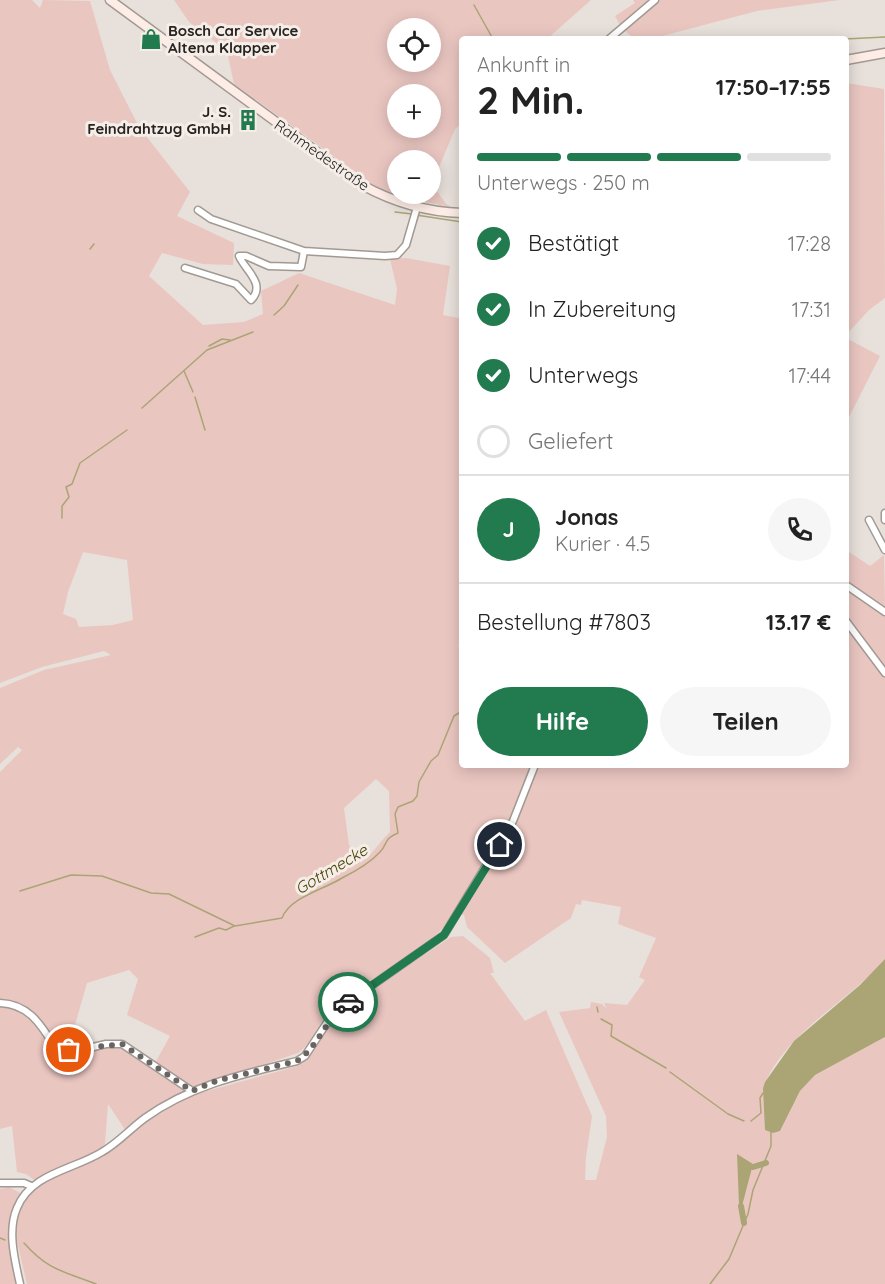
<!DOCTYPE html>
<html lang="de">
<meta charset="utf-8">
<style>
:root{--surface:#fff;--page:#f6f6f6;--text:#222;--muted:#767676;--line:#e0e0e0;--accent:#217b4f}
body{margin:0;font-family:Quicksand,sans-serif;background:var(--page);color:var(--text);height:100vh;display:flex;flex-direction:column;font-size:22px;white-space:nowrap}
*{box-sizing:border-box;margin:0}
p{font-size:20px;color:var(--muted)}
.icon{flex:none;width:33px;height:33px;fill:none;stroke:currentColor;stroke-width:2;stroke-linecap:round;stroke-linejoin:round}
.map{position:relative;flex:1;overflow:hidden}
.details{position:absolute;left:459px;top:36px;width:390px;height:732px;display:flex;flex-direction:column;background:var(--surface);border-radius:6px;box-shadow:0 3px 15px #0003}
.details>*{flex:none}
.fabs{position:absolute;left:387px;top:18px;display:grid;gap:12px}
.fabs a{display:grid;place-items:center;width:54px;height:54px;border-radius:50%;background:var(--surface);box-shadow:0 3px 15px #0003;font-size:30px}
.pin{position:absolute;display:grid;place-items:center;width:51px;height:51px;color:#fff;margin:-26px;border:3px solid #fff;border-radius:50%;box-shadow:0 2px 6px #0007}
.courier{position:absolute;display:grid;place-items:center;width:60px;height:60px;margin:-30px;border:4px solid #217b4f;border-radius:50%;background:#fff;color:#222;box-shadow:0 2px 8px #0007}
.head em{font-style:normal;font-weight:800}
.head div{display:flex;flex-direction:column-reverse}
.head{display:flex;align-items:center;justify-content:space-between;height:102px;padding:0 18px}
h1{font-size:39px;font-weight:800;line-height:45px}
.bar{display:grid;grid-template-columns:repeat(4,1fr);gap:9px 6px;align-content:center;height:72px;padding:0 18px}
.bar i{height:8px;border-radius:4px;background:var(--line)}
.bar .active{background:var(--accent)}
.bar p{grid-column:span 4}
.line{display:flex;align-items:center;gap:15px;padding:0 18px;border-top:2px solid var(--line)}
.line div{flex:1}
.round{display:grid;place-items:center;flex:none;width:63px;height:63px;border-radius:32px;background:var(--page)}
ol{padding:0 18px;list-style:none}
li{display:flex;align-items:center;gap:18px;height:66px}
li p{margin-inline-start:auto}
li .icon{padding:6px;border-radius:50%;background:var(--accent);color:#fff;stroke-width:4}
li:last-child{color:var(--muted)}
li i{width:33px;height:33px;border:3px solid var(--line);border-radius:50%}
.action{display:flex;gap:12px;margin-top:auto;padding:12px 18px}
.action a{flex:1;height:69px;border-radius:36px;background:var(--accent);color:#fff;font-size:24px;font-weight:800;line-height:69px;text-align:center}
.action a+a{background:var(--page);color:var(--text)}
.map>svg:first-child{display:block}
.green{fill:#eac6c1;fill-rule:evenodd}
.water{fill:#aba575}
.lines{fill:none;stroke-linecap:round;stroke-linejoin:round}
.stream{stroke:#aba575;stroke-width:1.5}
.canal{stroke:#aba575;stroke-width:6}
.minor-casing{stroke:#a09a93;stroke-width:9}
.secondary-casing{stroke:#a09a93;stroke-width:11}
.minor{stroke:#fff;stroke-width:6}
.secondary{stroke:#feede6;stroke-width:8}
.done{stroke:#6a6562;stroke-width:6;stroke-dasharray:0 10.8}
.route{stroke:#217b4f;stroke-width:8}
.labels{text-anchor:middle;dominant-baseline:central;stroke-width:6;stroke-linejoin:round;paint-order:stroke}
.poi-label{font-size:15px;font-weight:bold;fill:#262321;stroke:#f5ede7;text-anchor:start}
.street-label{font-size:15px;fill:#262321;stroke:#f5ede7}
.water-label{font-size:16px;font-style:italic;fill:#474000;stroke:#f5ede7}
</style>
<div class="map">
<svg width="885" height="1284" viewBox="0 0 885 1284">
<rect width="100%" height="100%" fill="#e8e0da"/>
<path class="green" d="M0,0H32L40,8L43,0L90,1L110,70L139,127L190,192L177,216L234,243L233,265L203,264L162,253L149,276L203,325L244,322L263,314L261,291L299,273L395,305L397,289L390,259L406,258L450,266L443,315L458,318L462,312V636L458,646L462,648V765H846V587L885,614V959C848,1003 785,1031 763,1088L776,1132L780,1131L800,1091L815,1075L885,1037V1284H27L12,1221L20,1203L10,1220L11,1258L17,1284H0V1189L9,1187L24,1195L37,1182L26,1174L17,1172L12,1126L0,1129V1006C28,1005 41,1030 55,1051L74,1054L119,1046L184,1087L185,1093L126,1131L108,1104L104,1156L147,1120L189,1096L298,1066L309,1056L337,1013L451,937L463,936L490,958L494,973H490L525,1021L546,1010L592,1116L586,1157L585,1180H596L607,1137L606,1116L559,1012L590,1008L591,1002L602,1004L607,1009L604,1003L627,1005L645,980L639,977L656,938L618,924L621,907L582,900L581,905L576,904L571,918L505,963L467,927L464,915L456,912C424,958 372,972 332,1009C318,1022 314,1042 298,1053L199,1086H192L155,1063L170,1036L127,1015L138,979L129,970L87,983L68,1049C37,1035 42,1001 0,1001V772L22,750L18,747L0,764V688L44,670L111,655L104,651L42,667L0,683ZM83,552L127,560L133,620L113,625L79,627L76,619L63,614L68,592ZM376,779L389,791L390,832C378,843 373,855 360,863L349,845L344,808Z
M174,0H591L547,39H462V123L455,129L432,184L446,204L451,207L399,197L376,187L234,84L227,51L189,22ZM398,28H430V62H398ZM398,94H430V128H398ZM398,160H430V194H398Z
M633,0H840L757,11L651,39C630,39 625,34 615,16L635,3Z
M846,83L884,89L885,298L869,310L846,335Z
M846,338L880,356L846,423Z
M846,550L870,566L884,555L885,609L846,581Z"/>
<path class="water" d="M885,959V1037L815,1075L800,1091L780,1131L773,1133L765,1130L763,1088L765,1082L794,1041L860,985Z
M737,1154L753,1164L742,1206L739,1205Z"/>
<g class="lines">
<path class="stream" d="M474,5L493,39
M845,39L885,37
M395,212L412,214
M416,215L462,222
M90,249L94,244
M274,315L284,306L298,285
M209,346L222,339L230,340
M184,371L193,392
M195,397L205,430
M142,408L207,350L253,332
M62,518V506L69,497L66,487L72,484L80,463L127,430
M20,891L71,875L102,876L151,893L169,894L235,926L282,918C290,897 325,889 342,878C356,871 370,863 380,852C388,844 383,839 398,833L395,814L398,807L413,801L417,796L419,782L431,761L438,755L454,716L462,711
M195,937L219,928L226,930L234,926
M597,1007L598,1012
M601,1019L612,1025L611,1036L666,1068
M670,1072L728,1114L744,1121
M751,1121L761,1113L760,1098L763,1093
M0,1238L5,1240
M24,1243C49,1271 63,1271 96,1284
M710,1284L729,1259L748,1214L753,1190L771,1146V1132"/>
<path class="canal" d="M753,1167L766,1163
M741,1206L744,1223"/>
<defs>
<path id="minor" d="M609,39L655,0
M198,210L211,219L304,251L385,256L397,255L406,245L417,207
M185,268L236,284L251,300C267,284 244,269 239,256H246L269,266L301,267L304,251
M885,513V520
M869,520L885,550
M846,585L885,612
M846,621L885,673
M0,1003C29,1004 41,1025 55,1047L76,1051L106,1044H122L192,1091
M0,1183H24L31,1186
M20,1284C15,1261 7,1231 17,1208C31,1173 73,1170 102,1152C118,1143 130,1129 145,1118C191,1085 243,1074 297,1061L305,1056L334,1012L444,935L513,821L535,765"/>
<path id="secondary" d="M110,0L362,185C393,202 426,212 462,213
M846,60L885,53"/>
</defs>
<use href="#minor" class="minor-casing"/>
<use href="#secondary" class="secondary-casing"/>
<use href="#minor" class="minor"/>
<use href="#secondary" class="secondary"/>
</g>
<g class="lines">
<path class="done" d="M69,1050L122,1044L192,1091L216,1081L297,1061C319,1046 326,1018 348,1002"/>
<path class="route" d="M348,1002L444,935L500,845"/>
</g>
<defs>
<symbol id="shop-bare" viewBox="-9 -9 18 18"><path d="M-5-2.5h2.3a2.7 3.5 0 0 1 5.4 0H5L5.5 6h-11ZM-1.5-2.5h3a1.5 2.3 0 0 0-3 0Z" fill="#217b4f" stroke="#f5ede7" stroke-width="2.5" paint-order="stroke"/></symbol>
<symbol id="building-bare" viewBox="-9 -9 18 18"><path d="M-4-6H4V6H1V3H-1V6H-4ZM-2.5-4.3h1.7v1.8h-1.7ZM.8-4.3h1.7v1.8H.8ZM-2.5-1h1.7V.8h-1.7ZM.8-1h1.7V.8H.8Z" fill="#217b4f" stroke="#f5ede7" stroke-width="2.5" paint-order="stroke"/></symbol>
</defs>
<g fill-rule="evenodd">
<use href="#shop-bare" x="136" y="24" width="30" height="30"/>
<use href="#building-bare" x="233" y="105" width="30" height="30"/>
</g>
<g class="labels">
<g class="poi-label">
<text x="168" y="30">Bosch Car Service<tspan x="168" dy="17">Altena Klapper</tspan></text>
<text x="231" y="111" text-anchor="end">J. S.<tspan x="231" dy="17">Feindrahtzug GmbH</tspan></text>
</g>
<g class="street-label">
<text transform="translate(322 155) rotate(35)">Rahmedestraße</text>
</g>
<g class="water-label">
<text transform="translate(331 869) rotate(-31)">Gottmecke</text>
</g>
</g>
</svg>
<div class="fabs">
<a><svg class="icon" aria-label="locate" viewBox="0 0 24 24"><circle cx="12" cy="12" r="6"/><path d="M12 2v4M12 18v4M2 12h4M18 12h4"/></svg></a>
<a>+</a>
<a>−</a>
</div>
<div class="pin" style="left:69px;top:1050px;background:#ea580c"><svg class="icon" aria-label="bag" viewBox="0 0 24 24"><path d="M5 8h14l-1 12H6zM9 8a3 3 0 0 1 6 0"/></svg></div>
<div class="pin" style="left:500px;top:845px;background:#1f2937"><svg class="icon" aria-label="home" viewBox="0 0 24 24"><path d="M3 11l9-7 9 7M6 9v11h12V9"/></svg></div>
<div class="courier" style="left:348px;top:1002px"><svg class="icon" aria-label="car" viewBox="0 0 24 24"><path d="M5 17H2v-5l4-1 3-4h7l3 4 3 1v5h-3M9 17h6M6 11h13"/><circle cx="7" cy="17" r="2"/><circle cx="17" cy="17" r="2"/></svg></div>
<section class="details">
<div class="head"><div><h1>2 Min.</h1><p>Ankunft in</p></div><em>17:50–17:55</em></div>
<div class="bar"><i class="active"></i><i class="active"></i><i class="active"></i><i></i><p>Unterwegs · 250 m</p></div>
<ol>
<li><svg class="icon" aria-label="check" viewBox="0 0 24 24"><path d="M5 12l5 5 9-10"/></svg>Bestätigt<p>17:28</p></li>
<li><svg class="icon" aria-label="check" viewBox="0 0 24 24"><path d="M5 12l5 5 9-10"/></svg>In Zubereitung<p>17:31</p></li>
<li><svg class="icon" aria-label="check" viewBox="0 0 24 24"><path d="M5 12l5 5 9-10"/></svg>Unterwegs<p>17:44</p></li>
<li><i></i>Geliefert</li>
</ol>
<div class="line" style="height:108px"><b class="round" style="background:var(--accent);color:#fff">J</b><div><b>Jonas</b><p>Kurier · 4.5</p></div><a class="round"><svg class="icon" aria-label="phone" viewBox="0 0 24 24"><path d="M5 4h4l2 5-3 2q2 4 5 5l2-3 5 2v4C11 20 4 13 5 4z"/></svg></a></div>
<div class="line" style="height:78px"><div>Bestellung #7803</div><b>13.17 €</b></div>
<div class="action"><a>Hilfe</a><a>Teilen</a></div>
</section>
</div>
